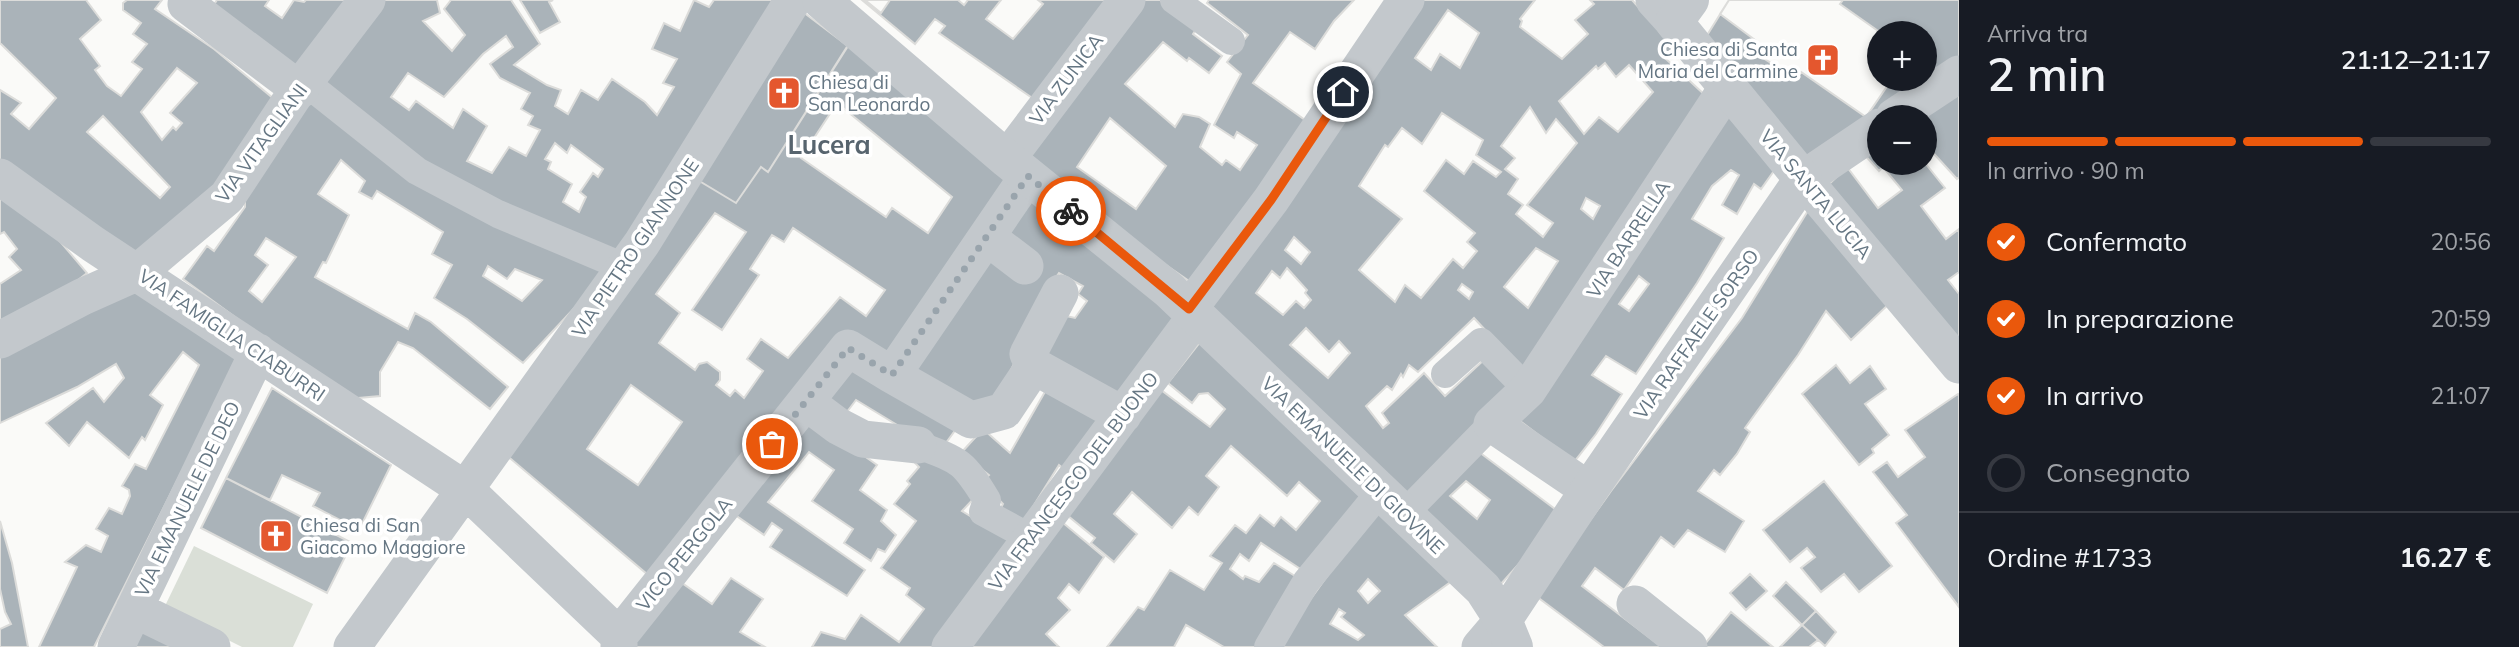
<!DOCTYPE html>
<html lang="it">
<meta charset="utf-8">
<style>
:root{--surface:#171b24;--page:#20242c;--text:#f1f3f6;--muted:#9ea1a6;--line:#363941;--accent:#ea580c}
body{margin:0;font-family:Mulish,sans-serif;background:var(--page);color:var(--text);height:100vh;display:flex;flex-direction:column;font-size:26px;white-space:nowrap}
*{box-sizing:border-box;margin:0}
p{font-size:23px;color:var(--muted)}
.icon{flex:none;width:38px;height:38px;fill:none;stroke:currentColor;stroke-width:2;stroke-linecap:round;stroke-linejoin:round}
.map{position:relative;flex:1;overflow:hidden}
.side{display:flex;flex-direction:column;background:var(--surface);width:560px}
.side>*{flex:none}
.tools{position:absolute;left:1867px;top:21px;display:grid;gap:14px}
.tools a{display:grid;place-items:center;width:70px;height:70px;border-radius:50%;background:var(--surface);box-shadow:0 4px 10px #0003;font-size:35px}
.pin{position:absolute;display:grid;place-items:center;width:60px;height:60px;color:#fff;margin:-30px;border:4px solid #fff;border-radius:50%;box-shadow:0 2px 7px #0007}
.courier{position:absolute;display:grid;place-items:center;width:70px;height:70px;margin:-35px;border:5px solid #ea580c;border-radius:50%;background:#fff;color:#222;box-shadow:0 2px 9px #0007}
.summary em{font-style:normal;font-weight:600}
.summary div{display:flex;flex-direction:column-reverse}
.summary{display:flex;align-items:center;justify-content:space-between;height:119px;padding:0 28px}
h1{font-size:46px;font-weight:600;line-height:52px}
.bar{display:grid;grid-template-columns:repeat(4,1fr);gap:10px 7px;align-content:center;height:84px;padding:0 28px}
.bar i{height:9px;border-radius:5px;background:var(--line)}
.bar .on{background:var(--accent)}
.bar p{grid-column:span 4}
.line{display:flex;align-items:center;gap:18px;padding:0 28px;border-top:2px solid var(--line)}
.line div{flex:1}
ol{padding:0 28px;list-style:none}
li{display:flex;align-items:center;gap:21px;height:77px}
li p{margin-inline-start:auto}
li .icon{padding:7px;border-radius:50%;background:var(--accent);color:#fff;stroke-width:4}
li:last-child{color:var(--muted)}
li i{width:38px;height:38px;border:4px solid var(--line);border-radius:50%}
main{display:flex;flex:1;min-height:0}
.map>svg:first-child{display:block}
.green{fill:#dadfd7}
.building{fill:#aab3b9;stroke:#dcdcda;stroke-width:2;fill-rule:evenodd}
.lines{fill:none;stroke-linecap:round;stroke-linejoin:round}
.pedestrian{stroke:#c3c8cc;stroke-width:28}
.minor{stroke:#c3c8cc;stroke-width:37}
.tertiary{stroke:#c3c8cc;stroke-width:38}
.done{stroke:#99a4ac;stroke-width:7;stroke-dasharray:0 12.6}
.route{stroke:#ea580c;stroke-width:9}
.labels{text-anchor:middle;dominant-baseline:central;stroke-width:7;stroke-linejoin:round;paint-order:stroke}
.poi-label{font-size:19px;fill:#657683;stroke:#fff;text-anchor:start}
.street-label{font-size:19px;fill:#657683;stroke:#fff}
.district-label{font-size:26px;font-weight:bold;fill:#57646e;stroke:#fff}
</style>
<main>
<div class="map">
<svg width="1959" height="647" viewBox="0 0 1959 647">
<rect width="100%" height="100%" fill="#fafaf8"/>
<path class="green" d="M194,546L313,604L293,647H242L164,608Z"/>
<path class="building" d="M0,0H86L101,20L80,39L100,66L95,70L107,86L121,96L142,69L132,62L147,44L133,34L141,23L123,10V3L127,0H162L155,9L214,49L280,104L227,177L143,261L0,160V90L21,103L11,114L29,129L56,98L0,43ZM177,68L197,83L170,113L182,123L176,130L173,127L162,140L141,112ZM103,116L170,187L160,198L87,132Z
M217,0H269L265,6L282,18L294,0L304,2L306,0H354L300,74L213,6Z
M379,0H437L440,13L423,21L452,51L465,35L444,9L451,0H511L540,44L514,65L547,85L561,90L555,106L568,114L581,90L598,100L612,79L645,102L657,115L674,87L663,83L677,59L652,49L664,23L680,31L694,0L709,7L714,0H775L620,258L425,167L318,86ZM506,36L513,47L490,64L500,78L530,93L521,109L533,116L528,125L540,130L526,156L509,147L492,173L467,161L487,126L463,109L453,128L416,101L409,110L391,97L408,73L444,97L483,54ZM555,143L567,153L571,145L603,169L598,177L593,173L580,192L586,197L579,212L563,202L572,184L548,169L551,162L545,159Z
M520,0H553L549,2L560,22L540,33Z
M862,0H958L964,5L968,0H1001L986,19L1013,39L1043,4L1038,0H1115L1038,102L939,33L945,26L935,19L915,44Z
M865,0H890L881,13Z
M1135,0H1160L1197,28L1193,34L1222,56L1209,73L1189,58L1187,61L1163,42L1125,84L1175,127L1183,114L1199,117L1210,124L1200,147L1222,165L1226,160L1240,170L1257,145L1237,132L1234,138L1214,125L1241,74L1227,62L1248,35L1207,3L1209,0H1354L1334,21L1315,49L1290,32L1253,83L1312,125L1192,283L1013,160ZM1110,118L1166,166L1136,209L1077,167Z
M1419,0H1535L1520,19L1522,21L1520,27L1562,59L1588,34L1575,20L1594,4L1590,0H1632L1677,49L1666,59L1707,97L1530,378L1474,318L1418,372L1409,365L1403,377L1401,374L1392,390L1387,386L1366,406L1383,428L1389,423L1382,413L1424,373L1445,396L1487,357L1514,385L1406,499L1203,310ZM1448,10L1479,33L1460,68L1440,54L1431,70L1415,58ZM1605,63L1616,77L1629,65L1653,92L1618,132L1599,117L1584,134L1559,101L1596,66L1598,69ZM1530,107L1546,133L1556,119L1577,143L1527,205L1553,223L1543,237L1516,214L1523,205L1508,194L1518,179L1505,169L1515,158L1501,146ZM1442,113L1483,140L1476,155L1501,172L1496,177L1473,161L1464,174L1446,160L1424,191L1475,233L1467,242L1477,251L1463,268L1453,259L1421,298L1405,285L1395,302L1359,270L1402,219L1359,186L1385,145L1388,147L1402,128L1422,144ZM1586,198L1600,206L1593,219L1581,209ZM1294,237L1310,252L1301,264L1285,250ZM1536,248L1558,261L1528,308L1504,287ZM1287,268L1307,290L1305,293L1311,300L1304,308L1296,301L1283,315L1256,293L1272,271L1280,278ZM1462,284L1473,292L1469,299L1458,290ZM1306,328L1329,352L1339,341L1350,353L1328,378L1290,345Z
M1729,0H1959V58L1811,167L1701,45ZM1880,33H1925V79H1880Z
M1729,0H1843L1840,4L1881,33H1880V79H1892L1866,117L1801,72L1796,79L1749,49L1755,40L1720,14Z
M803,12L848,46L768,172L761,167L736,203L696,179Z
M850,42L1013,182L887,363L845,335L647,574L505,454L696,179L736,203L761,167L768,172ZM837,103L952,197L928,233L892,208L886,217L801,158ZM715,213L746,232L692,310L722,330L759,275L750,269L772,235L784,242L793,228L885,290L866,316L840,297L788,358L761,339L747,359L763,371L744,398L735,390L730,396L716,385L720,380V372L707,362L699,364L695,370L659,343L680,313L656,294ZM631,385L682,422L638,485L587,449Z
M1959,84V177L1957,179L1925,144V117Z
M309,95L609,271L523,363L467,319L434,298L452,265L432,254L443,232L377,191L372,199L359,192L365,181L341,160L318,194L349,215L326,263L323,262L315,277L408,329L415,313L431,322L508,387L490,409L413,348L398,342L380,372V396L347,399L183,279L207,246L214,251L245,207V184ZM266,238L296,257L262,302L249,291L268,265L255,255ZM488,266L507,279L515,269L542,280L522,301L483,276Z
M1723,106L1781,161L1761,189L1754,184L1737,214L1722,205L1739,175L1731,170L1712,186L1692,219L1724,238L1697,283L1636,374L1606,356L1592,375L1622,394L1596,434L1574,462L1516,418ZM1639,276L1649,284L1629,311L1619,304Z
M1880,137V163H1925L1945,188L1921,206L1946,239L1959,229V272L1948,280L1959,294V349L1826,187L1847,167L1878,208L1902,190L1883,167L1879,171L1863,153Z
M0,187L35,212L87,273L54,299L0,327V284L21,270L9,257L17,249L4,232L0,234Z
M1026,192L1180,315L1119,404L1034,353L1057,314L1075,318L1087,301L1078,294L1083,286L1059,273L1028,318L1029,333L992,409L899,373Z
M1814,201L1890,303L1851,340L1826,311L1798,355L1745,428L1750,432L1737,454L1720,475L1714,470L1698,491L1744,521L1725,552L1688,530L1674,547L1661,537L1624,590L1595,568L1582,586L1662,647H1604L1536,596L1611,491L1742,318Z
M134,278L241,353L94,647H39L77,567L65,562L86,545L101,552L108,536L96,529L109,508L122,514L130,496L129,490L122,486L135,464L146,469L199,365L183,352L150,395L163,405L145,440L142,437L129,458L87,422L69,446L46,423L93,388L104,402L124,378L116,364L77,387L0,423V346Z
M1201,341L1375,492L1308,574L1261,543L1249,561L1240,554L1230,569L1243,579L1245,576L1259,582L1274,563L1303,581L1262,647H1224L1186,625L1174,647H1107L1138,607L1144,610L1170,570L1204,590L1222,563L1210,556L1235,525L1246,533L1260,515L1274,526L1281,517L1296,530L1320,501L1299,482L1287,496L1231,446L1206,476L1219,487L1198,515L1189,507L1172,528L1132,492L1114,514L1137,534L1114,562L1091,543L1095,538L1062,511L1161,390L1210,427L1225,409L1208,393L1199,394L1192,403L1168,383Z
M852,360L959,425L940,451L856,400L840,421L813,402Z
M1836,365L1850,383L1870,366L1886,389L1865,404L1889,435L1872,449L1874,453L1859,465L1802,394Z
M1050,383L1107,419L1069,473L1059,465L1021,526L996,517L1003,504L982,482L989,475L961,453L983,429L1010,453Z
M272,388L391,465L359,530L313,506L320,493L282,475L270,500L226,478Z
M1958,394L1959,395V607L1896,523L1907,515L1873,472L1887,462L1898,477L1925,457L1905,430Z
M805,414L877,465L860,490L887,510L881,521L896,535L885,552L878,549L871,561L844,543L853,529L812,501L834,470L809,452L768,502L865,570L847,596L770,547L782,530L772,523L764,535L728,510Z
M924,448L980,492L962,511L1018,545L943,647H812L821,632L845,639L861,615L899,642L924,609L906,595L910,588L881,568L916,521L894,504L910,484L907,481L919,467L914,462Z
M1475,449L1563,515L1500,585L1415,509ZM1466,481L1490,500L1477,519L1450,496Z
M226,478L352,543L327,593L201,528Z
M1824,481L1892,566L1859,592L1844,574L1821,592L1801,568L1815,557L1807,548L1790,562L1763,530Z
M1382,500L1456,578L1405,615L1437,647H1276ZM1368,579L1380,591L1368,603L1358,591ZM1339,609L1345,613L1341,617L1364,635L1358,640L1330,624Z
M1056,517L1104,557L1079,593L1069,584L1058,598L1070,610L1046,634L1059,647H966Z
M0,521L12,563L28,647H0V629L11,624L5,612L0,589Z
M1750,574L1767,591L1746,610L1730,593Z
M731,578L763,599L740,632L765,647H632L679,581L712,604Z
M1786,582L1816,611L1802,625L1773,596Z
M1816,611L1836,632L1825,646L1802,625Z
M1731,612L1773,647H1706L1704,645Z
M1802,625L1818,640L1809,647H1780Z
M139,627L177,647H129Z"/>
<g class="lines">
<path class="pedestrian" d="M1174,0L1231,41
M305,82L417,171L498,214L624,267
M1445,374L1481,342L1528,390
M918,445C961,461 963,461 987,500L983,512L1031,538
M1404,514L1492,424
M1268,647L1306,582L1380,492"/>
<path class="minor" d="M189,0L186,4L300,90
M1654,0L1674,22
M1894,117L1959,74
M1880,127L1803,179L1959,365
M1007,159L1127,0
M0,177L93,244L466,490L619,636V647
M987,237L1025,266
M1189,309L1271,200L1406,0
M0,340L82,297L138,272L227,197L293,97L367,0
M1034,366L1028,354L1060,293
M892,375L971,420L1004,411L1034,366L1123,415
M806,402L838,426L863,439L918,445
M1589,490L1492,424L1528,390L1727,88
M1635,604L1689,647
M134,609L212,647
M619,636L848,348L892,375L1028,176
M116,647L258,352
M352,647L642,243L793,0
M950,647L1196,316
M1480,647L1503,620"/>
<path class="tertiary" d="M821,0L1007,159L1169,290L1483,589L1503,620L1514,647
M1503,620L1589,490L1803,179L1674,22L1690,0"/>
</g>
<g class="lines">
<path class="done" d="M772,444L848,348L892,375L1028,176L1071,211"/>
<path class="route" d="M1071,211L1189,309L1271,200L1343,92"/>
</g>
<defs>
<symbol id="church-square" viewBox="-11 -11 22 22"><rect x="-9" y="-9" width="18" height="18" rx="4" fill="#e4572e" stroke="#fff"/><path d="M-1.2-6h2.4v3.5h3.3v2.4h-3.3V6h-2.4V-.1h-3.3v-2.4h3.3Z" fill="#fff"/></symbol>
</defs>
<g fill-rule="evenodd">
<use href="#church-square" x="1804" y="41" width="38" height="38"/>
<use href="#church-square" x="765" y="74" width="38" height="38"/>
<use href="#church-square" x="257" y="517" width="38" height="38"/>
</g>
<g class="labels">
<g class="poi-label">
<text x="1798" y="49" text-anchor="end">Chiesa di Santa<tspan x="1798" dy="22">Maria del Carmine</tspan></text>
<text x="808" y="82">Chiesa di<tspan x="808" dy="22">San Leonardo</tspan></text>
<text x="300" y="525">Chiesa di San<tspan x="300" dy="22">Giacomo Maggiore</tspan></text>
</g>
<g class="street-label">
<text transform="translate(1066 79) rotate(-53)">VIA ZUNICA</text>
<text transform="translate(261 143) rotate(-54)">VIA VITAGLIANI</text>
<text transform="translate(1816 194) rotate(50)">VIA SANTA LUCIA</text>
<text transform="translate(1628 239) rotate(-57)">VIA BARRELLA</text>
<text transform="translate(635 248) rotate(-56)">VIA PIETRO GIANNONE</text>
<text transform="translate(1696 334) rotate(-55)">VIA RAFFAELE SORSO</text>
<text transform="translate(232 335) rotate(34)">VIA FAMIGLIA CIABURRI</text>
<text transform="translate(1353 465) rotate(44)">VIA EMANUELE DI GIOVINE</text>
<text transform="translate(1073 481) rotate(-53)">VIA FRANCESCO DEL BUONO</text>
<text transform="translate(187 499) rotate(-64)">VIA EMANUELE DE DEO</text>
<text transform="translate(684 554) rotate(-51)">VICO PERGOLA</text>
</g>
<g class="district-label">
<text x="829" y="144">Lucera</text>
</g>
</g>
</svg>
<div class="tools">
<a>+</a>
<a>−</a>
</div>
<div class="pin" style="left:772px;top:444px;background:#ea580c"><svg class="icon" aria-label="bag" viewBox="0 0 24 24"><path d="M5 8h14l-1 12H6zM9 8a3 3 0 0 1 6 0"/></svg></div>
<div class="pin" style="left:1343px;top:92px;background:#1f2937"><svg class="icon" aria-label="home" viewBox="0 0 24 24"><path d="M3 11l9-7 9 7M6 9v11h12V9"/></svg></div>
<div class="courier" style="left:1071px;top:211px"><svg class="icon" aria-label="bike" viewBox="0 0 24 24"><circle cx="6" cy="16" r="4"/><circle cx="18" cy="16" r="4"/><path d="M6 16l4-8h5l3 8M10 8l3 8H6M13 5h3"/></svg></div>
</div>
<section class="side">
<div class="summary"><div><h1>2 min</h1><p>Arriva tra</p></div><em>21:12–21:17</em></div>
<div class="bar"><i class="on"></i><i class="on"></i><i class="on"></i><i></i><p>In arrivo · 90 m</p></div>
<ol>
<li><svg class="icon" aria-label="check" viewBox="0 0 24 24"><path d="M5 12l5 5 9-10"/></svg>Confermato<p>20:56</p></li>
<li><svg class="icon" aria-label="check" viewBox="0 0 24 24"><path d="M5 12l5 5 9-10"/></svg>In preparazione<p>20:59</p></li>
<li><svg class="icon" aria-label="check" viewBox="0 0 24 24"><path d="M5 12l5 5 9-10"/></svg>In arrivo<p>21:07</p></li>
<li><i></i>Consegnato</li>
</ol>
<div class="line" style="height:91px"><div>Ordine #1733</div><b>16.27 €</b></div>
</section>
</main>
